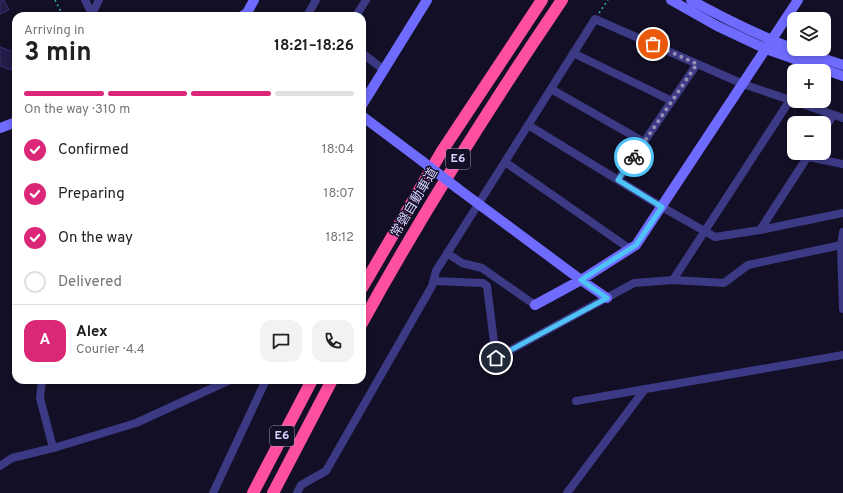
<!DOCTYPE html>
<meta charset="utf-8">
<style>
:root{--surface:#fff;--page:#f2f2f2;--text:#202124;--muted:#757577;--line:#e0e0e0;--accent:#db2777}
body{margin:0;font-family:Overpass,"Noto Sans JP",sans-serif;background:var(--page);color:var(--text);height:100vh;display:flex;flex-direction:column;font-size:15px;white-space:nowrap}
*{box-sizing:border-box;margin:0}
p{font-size:13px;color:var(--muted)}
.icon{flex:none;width:22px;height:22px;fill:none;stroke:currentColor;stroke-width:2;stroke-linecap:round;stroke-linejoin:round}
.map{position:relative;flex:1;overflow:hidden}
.panel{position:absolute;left:12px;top:12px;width:354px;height:372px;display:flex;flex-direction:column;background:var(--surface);border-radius:12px;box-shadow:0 2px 6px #0003}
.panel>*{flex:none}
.controls{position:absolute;left:787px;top:12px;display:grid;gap:8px}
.controls a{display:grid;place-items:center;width:44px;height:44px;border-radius:8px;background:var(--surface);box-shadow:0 2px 6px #0003;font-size:20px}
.pin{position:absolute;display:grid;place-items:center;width:34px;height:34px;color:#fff;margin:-17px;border:2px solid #fff;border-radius:50%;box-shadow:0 1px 4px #0007}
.courier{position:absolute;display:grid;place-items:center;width:40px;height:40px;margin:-20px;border:3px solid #4fc3f7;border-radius:50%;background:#fff;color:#222;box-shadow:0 1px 5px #0007}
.summary em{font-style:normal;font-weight:700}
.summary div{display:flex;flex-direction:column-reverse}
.summary{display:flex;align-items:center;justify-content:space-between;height:68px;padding:0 12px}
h1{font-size:26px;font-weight:700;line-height:30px}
.bar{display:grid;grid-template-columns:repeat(4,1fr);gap:6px 4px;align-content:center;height:48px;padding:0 12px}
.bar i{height:5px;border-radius:3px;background:var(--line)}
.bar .selected{background:var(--accent)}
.bar p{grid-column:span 4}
.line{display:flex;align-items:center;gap:10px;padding:0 12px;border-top:1px solid var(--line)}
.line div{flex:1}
.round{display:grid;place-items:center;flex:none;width:42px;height:42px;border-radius:12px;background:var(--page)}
ol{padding:0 12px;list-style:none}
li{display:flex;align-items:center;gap:12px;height:44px}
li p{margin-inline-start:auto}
li .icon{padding:4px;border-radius:50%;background:var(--accent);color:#fff;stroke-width:4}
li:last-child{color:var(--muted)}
li i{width:22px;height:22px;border:2px solid var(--line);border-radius:50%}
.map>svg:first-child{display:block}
.building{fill:#241b47;stroke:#3b2d73}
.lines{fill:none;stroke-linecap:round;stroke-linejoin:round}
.path{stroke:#2fb8b0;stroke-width:1.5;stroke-dasharray:2 3;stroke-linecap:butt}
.street{stroke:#3d3a85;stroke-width:8}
.secondary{stroke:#6f6bff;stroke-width:10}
.highway{stroke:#ff4fa3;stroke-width:12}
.secondary-bridge{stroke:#6f6bff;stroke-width:10}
.done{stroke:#948fb3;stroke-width:4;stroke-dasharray:0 7.2}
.route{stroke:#4fc3f7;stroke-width:5}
.labels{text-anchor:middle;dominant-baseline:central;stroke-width:3;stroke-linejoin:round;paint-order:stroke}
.shield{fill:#130f26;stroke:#9e99be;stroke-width:1}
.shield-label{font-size:12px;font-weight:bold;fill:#d9d4ff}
.street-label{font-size:13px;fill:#d9d4ff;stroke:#130f26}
</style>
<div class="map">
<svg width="843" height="493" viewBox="0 0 843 493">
<rect width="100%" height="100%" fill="#130f26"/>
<path class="building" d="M0,0H4L9,10L0,14Z
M0,47L16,53L11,70L0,66Z"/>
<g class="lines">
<path class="path" d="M55,0L63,16
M599,13L608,0"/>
<path class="street" d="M85,0L93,16
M92,14L99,0
M307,16L316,0
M356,16L366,0
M362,53L384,70
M573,53L672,101
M551,89L644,142
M528,125L662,207L715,237L760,230L843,213
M824,131L833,115
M808,157L843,164
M505,162L630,249
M618,180L697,64
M760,230L810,153
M843,232L841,245L843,309
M447,253L462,263L482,268L535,305
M673,280L790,100
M434,281L483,283L487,286L496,358L634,283L673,280L724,283L748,265L841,245
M42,380L40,398L53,448
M576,401L843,355
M0,466L12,458L57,447L136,423L230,380
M213,493L265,382L264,380
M297,493L301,485L326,471L432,286L436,271L595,19L743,84L843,118
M567,493L645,389"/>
<path class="secondary" d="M671,0L717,26L766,49L843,76
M691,0C725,19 758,35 794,49
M242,16L247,13L254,0
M794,49L843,65
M362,105L427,0
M362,116L422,161
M0,128L16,122
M457,188L581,280L607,298
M535,305L581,280L636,245L798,0"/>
<path class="highway" d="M362,288L442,151L542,0
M362,323C423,212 491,105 562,0
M253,493L312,380
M273,493L332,380"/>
<path class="secondary-bridge" d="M422,161L457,188"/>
</g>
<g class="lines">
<path class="done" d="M634,157L697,64L653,44"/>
<path class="route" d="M496,358L607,298L581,280L636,245L662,207L618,180L634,157"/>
</g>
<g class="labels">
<g class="shield">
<rect x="446" y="149" width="24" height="20" rx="3"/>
<rect x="270" y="426" width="24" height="20" rx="3"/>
</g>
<g class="shield-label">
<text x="458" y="159">E6</text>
<text x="282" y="436">E6</text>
</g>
<g class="street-label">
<text transform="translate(415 203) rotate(-59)">常磐自動車道</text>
</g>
</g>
</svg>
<div class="controls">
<a><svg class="icon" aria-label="layers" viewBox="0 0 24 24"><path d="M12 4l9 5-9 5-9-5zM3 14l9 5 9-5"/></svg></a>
<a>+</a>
<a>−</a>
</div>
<div class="pin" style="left:653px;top:44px;background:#ea580c"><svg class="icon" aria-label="bag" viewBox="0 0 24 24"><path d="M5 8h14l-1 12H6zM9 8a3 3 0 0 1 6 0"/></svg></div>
<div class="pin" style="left:496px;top:358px;background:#1f2937"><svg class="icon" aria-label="home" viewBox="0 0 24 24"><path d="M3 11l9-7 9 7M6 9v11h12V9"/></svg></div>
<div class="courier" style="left:634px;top:157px"><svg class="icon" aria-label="bike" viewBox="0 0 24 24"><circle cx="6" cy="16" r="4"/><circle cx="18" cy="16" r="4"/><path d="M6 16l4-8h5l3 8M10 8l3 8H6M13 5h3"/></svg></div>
<section class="panel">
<div class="summary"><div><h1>3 min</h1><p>Arriving in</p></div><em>18:21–18:26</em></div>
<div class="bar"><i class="selected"></i><i class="selected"></i><i class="selected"></i><i></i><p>On the way · 310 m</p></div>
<ol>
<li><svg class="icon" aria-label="check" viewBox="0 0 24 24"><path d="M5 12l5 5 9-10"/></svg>Confirmed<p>18:04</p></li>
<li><svg class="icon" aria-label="check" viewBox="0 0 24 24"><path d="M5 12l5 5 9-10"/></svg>Preparing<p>18:07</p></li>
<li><svg class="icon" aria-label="check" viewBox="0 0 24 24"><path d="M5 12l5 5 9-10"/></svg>On the way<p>18:12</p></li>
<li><i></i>Delivered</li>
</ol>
<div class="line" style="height:72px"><b class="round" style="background:var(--accent);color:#fff">A</b><div><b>Alex</b><p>Courier · 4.4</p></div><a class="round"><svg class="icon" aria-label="chat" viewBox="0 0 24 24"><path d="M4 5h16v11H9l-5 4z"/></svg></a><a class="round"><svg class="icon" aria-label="phone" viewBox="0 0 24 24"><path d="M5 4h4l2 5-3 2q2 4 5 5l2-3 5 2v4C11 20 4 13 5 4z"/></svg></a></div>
</section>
</div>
